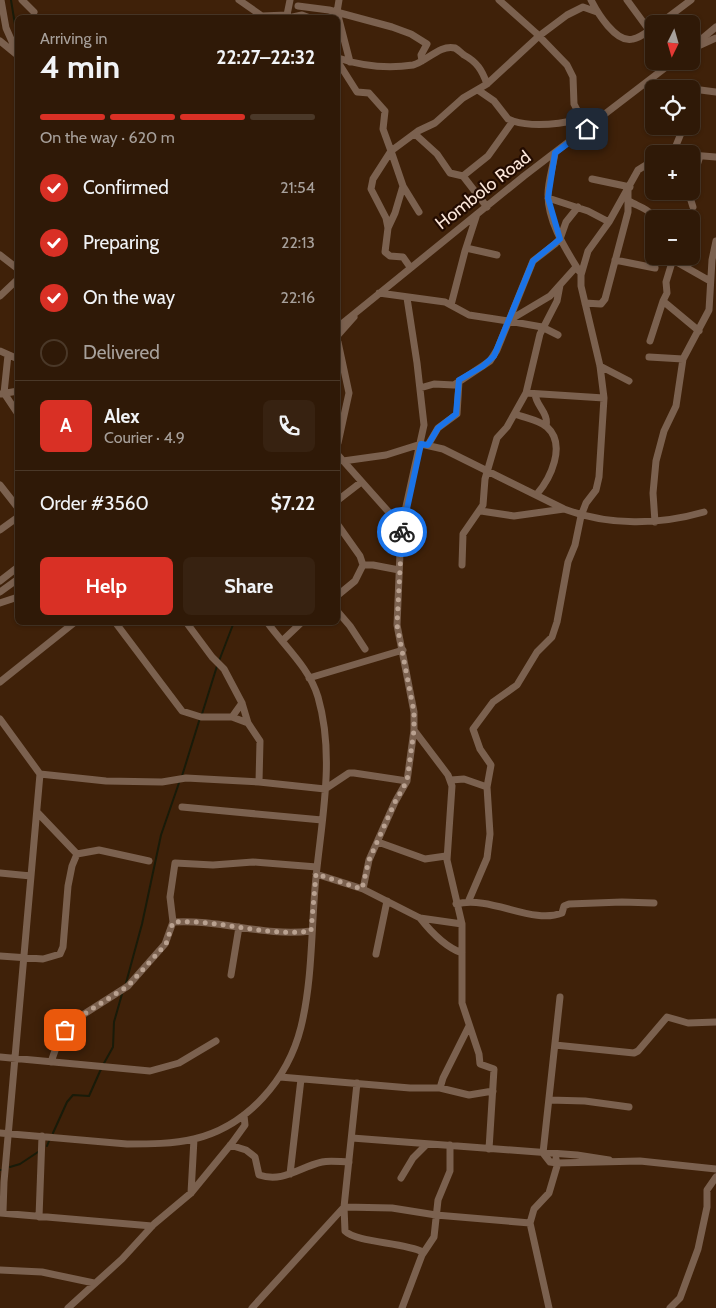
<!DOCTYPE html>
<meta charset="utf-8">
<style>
:root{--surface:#2f1907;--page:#372211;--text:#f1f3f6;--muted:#a7a09b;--line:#4a3828;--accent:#d93025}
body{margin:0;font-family:Cabin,sans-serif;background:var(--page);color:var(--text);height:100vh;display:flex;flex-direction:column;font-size:19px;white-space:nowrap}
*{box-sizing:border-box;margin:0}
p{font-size:16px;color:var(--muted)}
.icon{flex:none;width:28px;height:28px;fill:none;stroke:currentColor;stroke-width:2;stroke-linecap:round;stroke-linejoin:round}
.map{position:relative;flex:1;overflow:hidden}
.panel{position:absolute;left:15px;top:15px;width:325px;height:610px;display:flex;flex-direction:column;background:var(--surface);border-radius:8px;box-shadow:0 1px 4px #0004,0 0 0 1px var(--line)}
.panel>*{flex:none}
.needle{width:32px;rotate:185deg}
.controls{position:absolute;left:645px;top:15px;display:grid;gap:10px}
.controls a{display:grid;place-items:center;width:55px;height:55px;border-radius:8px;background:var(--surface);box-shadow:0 1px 4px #0004,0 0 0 1px var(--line);font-size:25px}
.pin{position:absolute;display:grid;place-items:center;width:42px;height:42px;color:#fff;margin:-21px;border-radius:10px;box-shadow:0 2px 8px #0006}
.courier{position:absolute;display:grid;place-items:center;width:50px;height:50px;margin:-25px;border:4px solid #1a73e8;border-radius:50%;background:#fff;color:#222;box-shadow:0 1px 6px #0007}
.summary em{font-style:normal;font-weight:700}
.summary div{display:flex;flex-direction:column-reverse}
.summary{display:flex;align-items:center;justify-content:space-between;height:85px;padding:0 25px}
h1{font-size:32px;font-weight:700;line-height:38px}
.bar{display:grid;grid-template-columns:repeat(4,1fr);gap:8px 5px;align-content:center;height:60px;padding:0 25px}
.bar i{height:6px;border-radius:4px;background:var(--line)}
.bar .current{background:var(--accent)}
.bar p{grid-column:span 4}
.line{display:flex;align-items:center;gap:12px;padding:0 25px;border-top:1px solid var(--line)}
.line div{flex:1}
.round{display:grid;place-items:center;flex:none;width:52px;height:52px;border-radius:8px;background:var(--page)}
ol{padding:0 25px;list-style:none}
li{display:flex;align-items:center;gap:15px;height:55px}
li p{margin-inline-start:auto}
li .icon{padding:5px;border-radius:50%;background:var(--accent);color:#fff;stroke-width:4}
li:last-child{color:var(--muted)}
li i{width:28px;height:28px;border:2px solid var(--line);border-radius:50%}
.primary-button{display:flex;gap:10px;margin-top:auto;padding:10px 25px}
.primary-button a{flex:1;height:58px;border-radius:8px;background:var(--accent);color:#fff;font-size:20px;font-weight:700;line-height:58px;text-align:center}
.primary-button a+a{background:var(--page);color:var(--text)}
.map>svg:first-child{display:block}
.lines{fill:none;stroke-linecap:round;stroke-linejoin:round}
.stream{stroke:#191b09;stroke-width:2}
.minor{stroke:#7b614f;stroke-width:7}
.done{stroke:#b9a190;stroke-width:5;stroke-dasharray:0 9}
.route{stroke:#1a73e8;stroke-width:6}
.labels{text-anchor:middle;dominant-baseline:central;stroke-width:4.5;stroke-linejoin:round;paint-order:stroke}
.street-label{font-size:18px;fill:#fbe6d9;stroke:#220b00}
</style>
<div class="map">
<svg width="716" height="1308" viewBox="0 0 716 1308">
<rect width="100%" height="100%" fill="#3f2109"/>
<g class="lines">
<path class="stream" d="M11,0L18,43
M219,661L234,622
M202,714L217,666
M182,776L200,718
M126,983L142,924L161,835L180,780
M103,1065L113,1047L114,1022L122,994
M53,1133L67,1102L73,1095L89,1096L101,1069
M47,1146L49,1141
M10,1167L20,1164L38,1152
M0,1170H1"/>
<path class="minor" d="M1,0L6,28L18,55
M22,0L34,12
M239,0L262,16L287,15L290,0
M339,0L337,12L350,62
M499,0L536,33L567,65L573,77L574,104L587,129
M591,0C597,12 616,44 633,39C640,38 648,31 654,27
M627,0L649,30
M298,6L329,10L392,27L411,34L427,44L421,55L422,61
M672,15L679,24
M288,18L302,15L310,18
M659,24L691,0
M0,41L16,54
M696,47L716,38
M691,48L716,27
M338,58C362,66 387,69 413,65C426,62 440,44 455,48C459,50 461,53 464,55C477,62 482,70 487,84
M338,62L357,92L369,93L385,111L383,129L391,151L373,179L371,189L386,218L388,228L385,252L390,256L403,257L410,267
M478,90L494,101L508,119L513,121L488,156L463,176L487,207
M691,95L693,89L716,92
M513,121C535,128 560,124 581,119
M415,134L437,154L450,173L463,176
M673,151L684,154
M555,153C553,167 548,181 548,195C548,222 565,248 579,271
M669,154L675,148L684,126
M691,155L716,157
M592,179L630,187
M691,185L700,156
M403,186L419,212
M688,191L693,207
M548,198L588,211L609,222
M629,201C635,205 646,208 650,213C658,223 647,239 654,251
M388,228L395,213L403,186L391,151L418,131L435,123L463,98L487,84L539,36L567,15L583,7L597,12
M466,248L497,255
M0,255L18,269
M666,256L710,281
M673,259L666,282L667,293L663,301L699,331
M615,260L655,268
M379,293L445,302L469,315L508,321L550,296L576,267
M0,296L18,279
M585,303L601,304L605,299L628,212V190
M451,305L465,251L477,214
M508,321L542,327L558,335
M338,327L524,176L674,61
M338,335L354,317
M650,341L663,301
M338,342L349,393L338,443
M0,351L18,359
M8,355L4,393L18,414
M649,357L683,359
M600,366L629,381
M420,388L434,384L454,385L490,361L497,350L533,261L555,244L560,239L566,222L578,207
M526,393L604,398
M0,394L18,391
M535,394C536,406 549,413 546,426
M515,414C525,418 539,420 547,427C567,445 550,479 537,494
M428,445L438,428L457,414L459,381
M343,461L386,455L421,444L443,449L564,509C609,526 659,525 704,512
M0,485L18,508
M338,500L360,483
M481,511L514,516L564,509
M655,522L653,493L656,461L664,431L676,406L683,359L709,310L712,260L716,241
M338,525L360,556L363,565L355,581L338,595
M401,529L424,425L417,363L407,298
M0,530L18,517
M363,565H373L399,570
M462,565L463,534L483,505L485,479L497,438L507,427L526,393L540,334L557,301L560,285
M0,581L18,567
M0,592L18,579
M0,603L18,597
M338,612L350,626L365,649
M115,622L182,711L201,717H232L248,723
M186,622L212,657L224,669L242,703L248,723L260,741L259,782L325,789L349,773H354L407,781
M282,641L302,622
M309,678L403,650
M0,682L75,622
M232,717L242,703
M0,719L40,774L4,1182L3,1212
M414,730L448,775L452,786L447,860L462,924V1003L479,1054L480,1064L494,1069L489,1149
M40,774L106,781L162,782L186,778L259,782
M451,780L464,779L487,787L490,834L487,858L469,900
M487,787L491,765L480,749L473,729L493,702L517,685L537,652L552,637L557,622L568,562L575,545L581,516L586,503L596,490L599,477L604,398L600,366L581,286V275L588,251L609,222L638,170L654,160
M182,807L322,820
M37,812L77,854
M378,842L425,859L446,856
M0,873L31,876
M316,874L363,889L369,860L395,802L407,781L414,730V712L397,625L401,529L394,518L338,455
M363,889L420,918L462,924
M456,904C491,895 532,925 562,913L564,906L569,904L622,902L654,903
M420,918C431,932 445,947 462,953
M173,922C220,919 264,937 311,931
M376,954L387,901
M0,956L43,959L60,954L63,947L68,886L72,866L77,854L99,850L149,861
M231,975L239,927
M560,997L543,1153L550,1162L557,1163L640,1161L716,1169
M555,1045L634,1053L638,1051L667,1017L688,1023L716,1022
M0,1057L150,1071L179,1063L216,1041
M51,1062L58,1042L65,1030L81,1016L128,986L165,944L173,922L170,897L175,863L213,865L253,862L317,867
M280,1077L410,1088H440L469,1095L493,1091
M357,1083L344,1207L345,1231C357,1243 404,1242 423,1252
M440,1088L443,1078L469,1026
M549,1100L585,1101L629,1107
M0,1133L127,1144C149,1144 173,1144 194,1139C248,1126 288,1079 301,1027C313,978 311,926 316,877C322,817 335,756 318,697C309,667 284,646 267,622
M352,1138L577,1155L609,1160
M230,1145L246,1150L255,1157L259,1175C284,1183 299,1167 322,1162C330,1160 341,1162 349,1162
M290,1174L301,1079
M401,1178L413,1158L427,1144
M191,1193L194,1139
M0,1213L152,1226
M39,1217L42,1136
M0,1270L42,1272L94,1283
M68,1308L122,1259L154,1224L191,1193L232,1143L245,1125L244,1115
M252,1308L344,1207L392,1208L436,1215L530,1223
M402,1308L422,1255L434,1237L438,1200L450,1171V1145
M549,1308L530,1223L534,1209L549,1193L557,1166L556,1159
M670,1308L680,1298L698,1249L707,1207V1190L716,1177"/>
</g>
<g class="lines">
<path class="done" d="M65,1030L81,1016L128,986L166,944L173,922C220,919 264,937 311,931L316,874L362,889L369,860L395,802L407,781L414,730V712L397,625L402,532"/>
<path class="route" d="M402,532L421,444L428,445L438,428L456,414L459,380L483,366L494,356L533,261L560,239L548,198L555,153L587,129"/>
</g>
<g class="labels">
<g class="street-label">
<text transform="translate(483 190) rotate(-38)">Hombolo Road</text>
</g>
</g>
</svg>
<div class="controls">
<a><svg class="needle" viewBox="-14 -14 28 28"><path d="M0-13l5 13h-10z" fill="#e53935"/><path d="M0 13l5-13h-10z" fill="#a7a09b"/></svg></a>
<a><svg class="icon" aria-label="locate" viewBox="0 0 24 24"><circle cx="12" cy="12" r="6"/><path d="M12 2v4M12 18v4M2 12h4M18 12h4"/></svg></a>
<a>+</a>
<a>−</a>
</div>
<div class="pin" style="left:65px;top:1030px;background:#ea580c"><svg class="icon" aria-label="bag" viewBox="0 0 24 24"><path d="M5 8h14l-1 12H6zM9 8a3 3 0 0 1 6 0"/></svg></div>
<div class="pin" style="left:587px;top:129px;background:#1f2937"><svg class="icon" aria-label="home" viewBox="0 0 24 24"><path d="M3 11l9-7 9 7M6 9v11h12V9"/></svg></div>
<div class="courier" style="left:402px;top:532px"><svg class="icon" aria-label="bike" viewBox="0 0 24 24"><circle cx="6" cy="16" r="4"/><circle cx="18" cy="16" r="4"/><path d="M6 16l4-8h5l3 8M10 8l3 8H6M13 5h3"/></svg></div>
<section class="panel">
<div class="summary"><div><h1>4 min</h1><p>Arriving in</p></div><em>22:27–22:32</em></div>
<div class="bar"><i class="current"></i><i class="current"></i><i class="current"></i><i></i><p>On the way · 620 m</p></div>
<ol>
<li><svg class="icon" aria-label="check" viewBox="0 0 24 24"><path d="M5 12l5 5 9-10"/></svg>Confirmed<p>21:54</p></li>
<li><svg class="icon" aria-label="check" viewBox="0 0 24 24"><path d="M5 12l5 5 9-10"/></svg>Preparing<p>22:13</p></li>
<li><svg class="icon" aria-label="check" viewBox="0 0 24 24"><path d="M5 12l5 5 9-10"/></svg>On the way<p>22:16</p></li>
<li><i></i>Delivered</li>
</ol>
<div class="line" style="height:90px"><b class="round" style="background:var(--accent);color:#fff">A</b><div><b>Alex</b><p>Courier · 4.9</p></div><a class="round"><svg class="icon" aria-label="phone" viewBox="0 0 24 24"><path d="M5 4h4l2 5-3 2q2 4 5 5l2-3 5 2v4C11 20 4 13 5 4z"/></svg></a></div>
<div class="line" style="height:65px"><div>Order #3560</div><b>$7.22</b></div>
<div class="primary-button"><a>Help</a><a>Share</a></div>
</section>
</div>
